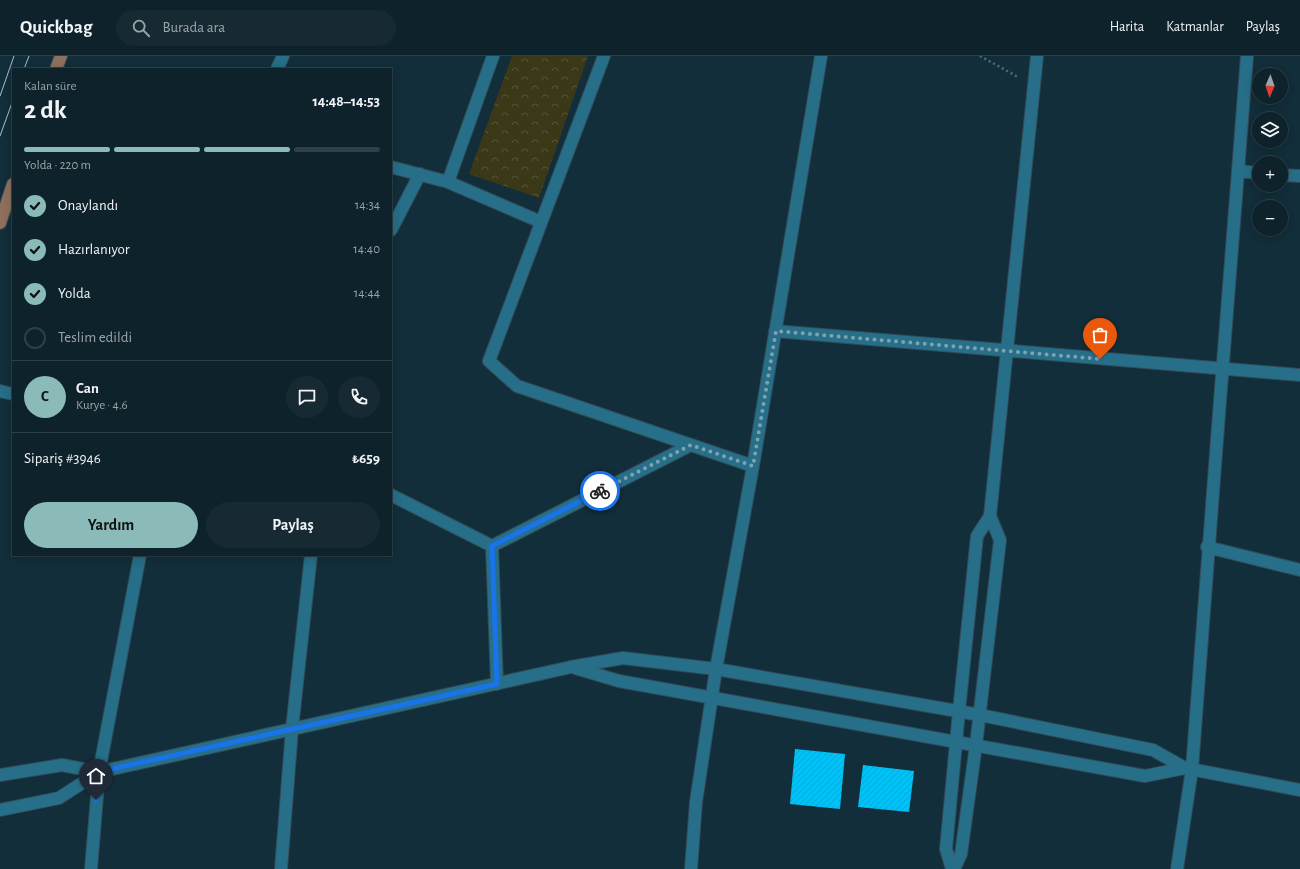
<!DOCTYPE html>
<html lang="tr">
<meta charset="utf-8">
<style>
:root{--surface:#0e222c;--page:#172a34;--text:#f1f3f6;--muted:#9ba4a9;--line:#2e3f48;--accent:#8bbbb9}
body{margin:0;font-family:"Alegreya Sans",sans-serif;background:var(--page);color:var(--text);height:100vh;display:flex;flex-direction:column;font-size:15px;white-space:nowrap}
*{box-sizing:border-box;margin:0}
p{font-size:13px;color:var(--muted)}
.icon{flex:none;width:22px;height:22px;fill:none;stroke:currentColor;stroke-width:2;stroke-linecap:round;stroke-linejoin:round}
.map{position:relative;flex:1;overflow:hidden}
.drawer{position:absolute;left:12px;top:12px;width:380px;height:488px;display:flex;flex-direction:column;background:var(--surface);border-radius:0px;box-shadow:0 2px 10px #0003,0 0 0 1px var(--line)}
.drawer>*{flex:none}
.needle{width:26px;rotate:182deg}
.buttons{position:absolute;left:1252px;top:12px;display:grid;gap:8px}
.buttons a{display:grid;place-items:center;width:36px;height:36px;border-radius:50%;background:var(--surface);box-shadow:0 2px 10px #0003,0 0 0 1px var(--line);font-size:20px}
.pin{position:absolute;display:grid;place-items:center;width:34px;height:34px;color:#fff;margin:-41px -17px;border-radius:50% 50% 50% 0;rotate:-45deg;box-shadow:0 0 4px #0007}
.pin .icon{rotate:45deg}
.courier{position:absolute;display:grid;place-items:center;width:40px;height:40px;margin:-20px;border:3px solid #1a73e8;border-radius:50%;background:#fff;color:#222;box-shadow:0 1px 5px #0007}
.head em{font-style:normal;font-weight:700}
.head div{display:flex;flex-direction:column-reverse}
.head{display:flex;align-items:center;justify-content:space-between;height:68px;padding:0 12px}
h1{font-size:26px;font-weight:700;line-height:30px}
.bar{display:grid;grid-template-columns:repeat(4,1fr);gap:6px 4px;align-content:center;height:48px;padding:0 12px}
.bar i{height:5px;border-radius:3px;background:var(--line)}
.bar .current{background:var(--accent)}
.bar p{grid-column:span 4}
.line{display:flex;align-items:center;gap:10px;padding:0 12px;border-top:1px solid var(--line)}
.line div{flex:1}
.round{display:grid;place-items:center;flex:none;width:42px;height:42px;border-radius:21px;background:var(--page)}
ol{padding:0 12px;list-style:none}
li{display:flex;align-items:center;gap:12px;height:44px}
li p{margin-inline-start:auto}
li .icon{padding:4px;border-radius:50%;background:var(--accent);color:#111;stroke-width:4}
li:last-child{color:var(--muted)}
li i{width:22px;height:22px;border:2px solid var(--line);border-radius:50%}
.primary-button{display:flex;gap:8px;margin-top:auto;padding:8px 12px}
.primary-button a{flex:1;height:46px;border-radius:24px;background:var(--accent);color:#111;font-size:16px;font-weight:700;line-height:46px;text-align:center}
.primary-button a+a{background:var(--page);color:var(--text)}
header{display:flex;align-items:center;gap:24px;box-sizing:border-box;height:56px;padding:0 20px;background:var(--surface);border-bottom:1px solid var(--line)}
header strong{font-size:19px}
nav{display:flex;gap:22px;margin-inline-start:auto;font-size:14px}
.search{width:280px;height:36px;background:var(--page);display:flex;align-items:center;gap:10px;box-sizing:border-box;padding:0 14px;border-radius:22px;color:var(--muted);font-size:15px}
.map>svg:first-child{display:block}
.forest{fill:url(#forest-crowns)}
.building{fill:url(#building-hatch)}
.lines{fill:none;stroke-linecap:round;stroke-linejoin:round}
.lane-casing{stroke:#304b57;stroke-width:14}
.street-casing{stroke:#304b57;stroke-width:14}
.secondary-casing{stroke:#304b57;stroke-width:14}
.primary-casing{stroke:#304b57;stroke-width:14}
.path{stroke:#4d6e7c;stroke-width:2.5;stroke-dasharray:2 3;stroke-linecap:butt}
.lane{stroke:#276e88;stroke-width:12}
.street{stroke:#276e88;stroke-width:12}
.secondary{stroke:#276e88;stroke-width:12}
.primary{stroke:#8f705c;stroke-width:12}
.tram{stroke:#9ec5d7;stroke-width:1}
.done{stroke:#7da2b2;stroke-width:4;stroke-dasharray:0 7.2}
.route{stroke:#1a73e8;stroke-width:5}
</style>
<header>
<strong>Quickbag</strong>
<div class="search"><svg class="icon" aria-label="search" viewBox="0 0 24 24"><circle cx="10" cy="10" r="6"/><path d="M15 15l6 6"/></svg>Burada ara</div>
<nav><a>Harita</a><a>Katmanlar</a><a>Paylaş</a></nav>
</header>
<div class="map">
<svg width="1300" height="813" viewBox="0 0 1300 813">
<defs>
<pattern id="forest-crowns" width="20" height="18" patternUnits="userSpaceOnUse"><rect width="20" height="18" fill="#3a3817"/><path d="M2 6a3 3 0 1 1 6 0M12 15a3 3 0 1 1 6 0" fill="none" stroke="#545439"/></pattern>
<pattern id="building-hatch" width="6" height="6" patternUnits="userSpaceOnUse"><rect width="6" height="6" fill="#03c1f5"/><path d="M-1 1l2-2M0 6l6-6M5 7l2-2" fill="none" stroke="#10a2ca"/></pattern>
</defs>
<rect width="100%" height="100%" fill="#122e3a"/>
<path class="forest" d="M512,0H588L539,142L469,118Z"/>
<path class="building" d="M795,693L845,698L840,753L790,748Z
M863,709L914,715L909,756L858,751Z"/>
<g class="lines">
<defs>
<path id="lane" d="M1177,813L1192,713"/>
<path id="street" d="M604,0L489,305L517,330L753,410
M277,13L283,0
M391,111L448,126L541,166
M1238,115L1259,117
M1281,119L1300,120
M448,126L493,0
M391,174L420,118
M775,275L1300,319
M0,335L13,338
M391,439L492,490L691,389
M492,490L497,628
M1207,491L1300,514
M1192,713C1209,475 1229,238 1247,0
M91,813L99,716L140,499
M281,813L292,673L311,499
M691,813L696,746L716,613L753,410L821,0
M952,813L946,793L959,655L977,480L990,460L1037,0
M954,813L961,798L976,689L1000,484L990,460"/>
<path id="secondary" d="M575,612L619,625L1145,720L1185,712L1300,734
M0,719L62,709L99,716
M0,754L59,742L99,716L571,611L623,602L716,613L980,659L1153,694L1185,712"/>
<path id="primary" d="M56,13L61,0
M0,167L13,128"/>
</defs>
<use href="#lane" class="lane-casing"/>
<use href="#street" class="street-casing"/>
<use href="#secondary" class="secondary-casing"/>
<use href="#primary" class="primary-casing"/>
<path class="path" d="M980,0L1018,21"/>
<use href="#lane" class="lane"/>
<use href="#street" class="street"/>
<use href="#secondary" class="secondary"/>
<use href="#primary" class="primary"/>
<path class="tram" d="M24,13L29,0
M0,40L14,0
M0,80L13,44"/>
</g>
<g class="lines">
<path class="done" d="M600,435L691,389L753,410L776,275L1100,303"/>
<path class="route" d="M96,744L98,716L497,628L492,490L600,435"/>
</g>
</svg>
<div class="buttons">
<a><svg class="needle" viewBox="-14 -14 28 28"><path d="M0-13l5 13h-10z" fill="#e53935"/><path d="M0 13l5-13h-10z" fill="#9ba4a9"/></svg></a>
<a><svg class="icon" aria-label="layers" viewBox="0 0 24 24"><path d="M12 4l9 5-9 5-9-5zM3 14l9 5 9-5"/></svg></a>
<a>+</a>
<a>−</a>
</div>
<div class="pin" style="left:1100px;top:303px;background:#ea580c"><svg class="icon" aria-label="bag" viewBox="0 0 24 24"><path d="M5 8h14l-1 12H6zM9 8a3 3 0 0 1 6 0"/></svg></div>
<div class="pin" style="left:96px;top:744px;background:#1f2937"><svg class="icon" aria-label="home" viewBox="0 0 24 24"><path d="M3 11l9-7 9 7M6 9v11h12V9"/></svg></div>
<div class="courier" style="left:600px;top:435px"><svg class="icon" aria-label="bike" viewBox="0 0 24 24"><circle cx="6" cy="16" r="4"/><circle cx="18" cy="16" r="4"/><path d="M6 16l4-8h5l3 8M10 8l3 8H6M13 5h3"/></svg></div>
<section class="drawer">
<div class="head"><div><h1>2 dk</h1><p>Kalan süre</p></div><em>14:48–14:53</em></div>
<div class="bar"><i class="current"></i><i class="current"></i><i class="current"></i><i></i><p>Yolda · 220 m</p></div>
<ol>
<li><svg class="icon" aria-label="check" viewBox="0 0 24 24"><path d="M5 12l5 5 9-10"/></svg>Onaylandı<p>14:34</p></li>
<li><svg class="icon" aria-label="check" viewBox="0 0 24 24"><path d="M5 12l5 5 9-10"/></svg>Hazırlanıyor<p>14:40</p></li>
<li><svg class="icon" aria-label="check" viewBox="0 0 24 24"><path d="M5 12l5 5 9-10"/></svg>Yolda<p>14:44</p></li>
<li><i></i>Teslim edildi</li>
</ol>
<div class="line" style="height:72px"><b class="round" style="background:var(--accent);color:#111">C</b><div><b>Can</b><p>Kurye · 4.6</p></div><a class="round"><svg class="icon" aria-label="chat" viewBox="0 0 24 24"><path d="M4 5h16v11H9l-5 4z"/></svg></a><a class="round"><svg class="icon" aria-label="phone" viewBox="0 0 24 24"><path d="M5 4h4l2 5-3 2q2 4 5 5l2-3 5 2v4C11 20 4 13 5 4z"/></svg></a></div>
<div class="line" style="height:52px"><div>Sipariş #3946</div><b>₺659</b></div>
<div class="primary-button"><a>Yardım</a><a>Paylaş</a></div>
</section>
</div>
